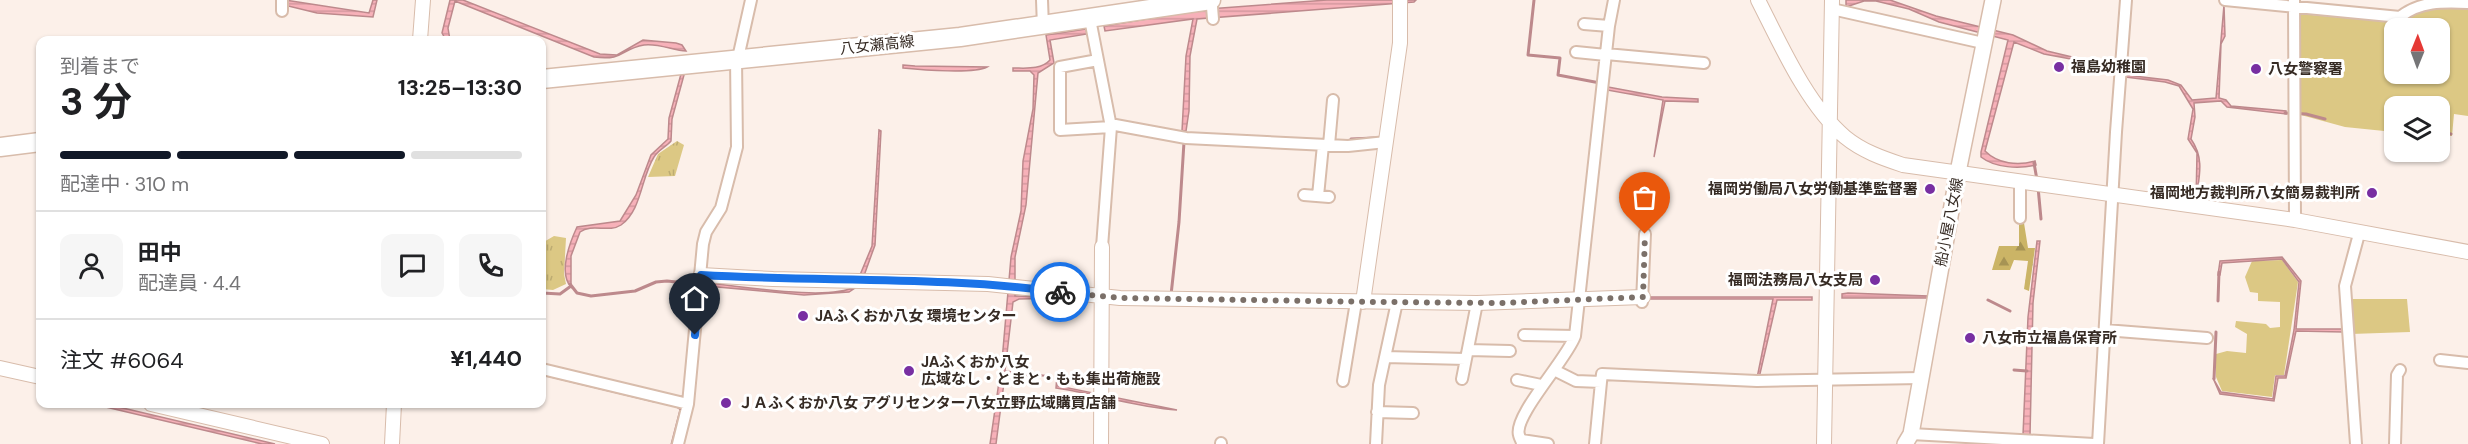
<!DOCTYPE html>
<html lang="ja">
<meta charset="utf-8">
<style>
:root{--surface:#fff;--page:#f6f6f6;--text:#202124;--muted:#757577;--line:#e0e0e0;--accent:#111827}
body{margin:0;font-family:"DM Sans","Noto Sans JP",sans-serif;background:var(--page);color:var(--text);height:100vh;display:flex;flex-direction:column;font-size:22px;white-space:nowrap}
*{box-sizing:border-box;margin:0}
p{font-size:20px;color:var(--muted)}
.icon{flex:none;width:33px;height:33px;fill:none;stroke:currentColor;stroke-width:2;stroke-linecap:round;stroke-linejoin:round}
.map{position:relative;flex:1;overflow:hidden}
.side{position:absolute;left:36px;top:36px;width:510px;height:372px;display:flex;flex-direction:column;background:var(--surface);border-radius:12px;box-shadow:0 2px 4px #0004}
.side>*{flex:none}
.needle{width:39px;rotate:1deg}
.tools{position:absolute;left:2384px;top:18px;display:grid;gap:12px}
.tools a{display:grid;place-items:center;width:66px;height:66px;border-radius:12px;background:var(--surface);box-shadow:0 2px 4px #0004;font-size:30px}
.pin{position:absolute;display:grid;place-items:center;width:51px;height:51px;color:#fff;margin:-62px -26px;border-radius:50% 50% 50% 0;rotate:-45deg;box-shadow:0 0 6px #0007}
.pin .icon{rotate:45deg}
.courier{position:absolute;display:grid;place-items:center;width:60px;height:60px;margin:-30px;border:4px solid #1a73e8;border-radius:50%;background:#fff;color:#222;box-shadow:0 2px 8px #0007}
.summary em{font-style:normal;font-weight:700}
.summary div{display:flex;flex-direction:column-reverse}
.summary{display:flex;align-items:center;justify-content:space-between;height:102px;padding:0 24px}
h1{font-size:39px;font-weight:700;line-height:45px}
.bar{display:grid;grid-template-columns:repeat(4,1fr);gap:9px 6px;align-content:center;height:72px;padding:0 24px}
.bar i{height:8px;border-radius:4px;background:var(--line)}
.bar .selected{background:var(--accent)}
.bar p{grid-column:span 4}
.line{display:flex;align-items:center;gap:15px;padding:0 24px;border-top:2px solid var(--line)}
.line div{flex:1}
.round{display:grid;place-items:center;flex:none;width:63px;height:63px;border-radius:12px;background:var(--page)}
.map>svg:first-child{display:block}
.grass{fill:url(#grass-tufts)}
.forest{fill:url(#forest-firs)}
.green{fill:#dcc884;fill-rule:evenodd}
.water{fill:url(#water-rules);stroke:#bd898c;stroke-width:1.5}
.lines{fill:none;stroke-linecap:round;stroke-linejoin:round}
.stream{stroke:#bd898c;stroke-width:3}
.minor-casing{stroke:#d8bcab;stroke-width:14}
.tertiary-casing{stroke:#d8bcab;stroke-width:16}
.secondary-casing{stroke:#d8bcab;stroke-width:18}
.primary-casing{stroke:#d8bcab;stroke-width:21}
.minor{stroke:#fff;stroke-width:10}
.tertiary{stroke:#fff;stroke-width:14}
.secondary{stroke:#fff;stroke-width:15}
.primary{stroke:#fff;stroke-width:18}
.done{stroke:#7b7069;stroke-width:6;stroke-dasharray:0 10.8}
.route{stroke:#1a73e8;stroke-width:8}
.poi-dot{fill:#782fa2;stroke:#fff;stroke-width:2}
.labels{text-anchor:middle;dominant-baseline:central;stroke-width:6;stroke-linejoin:round;paint-order:stroke}
.street-label{font-size:15px;fill:#362b24;stroke:#fff}
.poi-label{font-size:15px;font-weight:bold;fill:#362b24;stroke:#fff;text-anchor:start}
</style>
<div class="map">
<svg width="2468" height="444" viewBox="0 0 2468 444">
<defs>
<pattern id="grass-tufts" width="24" height="20" patternUnits="userSpaceOnUse" patternTransform="scale(1.5)"><rect width="24" height="20" fill="#dcc884"/><path d="M3 7l-1-3M5 7V3M7 7l1-3M15 17l-1-3M17 17v-4M19 17l1-3" fill="none" stroke="#bdac72"/></pattern>
<pattern id="forest-firs" width="22" height="20" patternUnits="userSpaceOnUse" patternTransform="scale(1.5)"><rect width="22" height="20" fill="#cbb466"/><path d="M5 1l3.5 6h-7zM16 11l3.5 6h-7z" fill="#a69354"/></pattern>
<pattern id="water-rules" width="6" height="5" patternUnits="userSpaceOnUse" patternTransform="scale(1.5)"><rect width="6" height="5" fill="#f7b1b9"/><path d="M0 2.5h6" fill="none" stroke="#d4989f"/></pattern>
</defs>
<rect width="100%" height="100%" fill="#fcf0e9"/>
<path class="grass" d="M677,141L684,145L675,176L648,177L658,154Z
M554,236L566,238L564,274L566,284L553,290L542,289V243Z"/>
<path class="forest" d="M2019,223H2024L2028,248H2035L2029,291L2024,289L2028,261L2014,260L2010,270H1992L1999,246H2019Z"/>
<path class="green" d="M2416,9H2468V116L2454,114L2452,136L2439,135V106H2394V132L2345,127L2301,115V14L2389,22H2400ZM2394,28H2439V74H2394Z
M2282,260L2298,282L2284,375H2275L2272,397L2222,391L2216,377V354L2227,351L2246,353L2247,334L2235,327L2236,321L2266,324L2270,328L2280,327V302L2258,301V293L2250,292L2245,277L2252,261Z
M2349,299H2407L2410,332L2351,334Z"/>
<path class="water" d="M285,0L369,13L373,0H377L373,17L317,13L284,5Z
M450,0H463L600,54L617,55L643,40L676,43L682,45L686,51C674,51 659,43 644,45C620,49 625,61 594,57L455,1L448,28L450,40H446L442,33Z
M1327,0H1416L1414,2L1197,19L1190,56L1189,111L1186,131H1182L1186,56L1193,19L1105,31L1104,26L1208,9Z
M1846,0H1890L1936,16L2013,35L2047,51L2114,67L2044,54L2014,42L1985,151C1998,164 2018,166 2035,161L2036,165C2019,169 1995,168 1981,157V152L2008,40L1939,22L1909,9L1876,1H1864L1846,7Z
M2224,5L2225,36L2221,44L2219,98L2226,100L2231,106L2286,111V114L2227,107L2221,101L2194,103L2195,117L2191,139C2205,159 2199,177 2196,200L2197,153L2188,139L2193,109L2179,86L2165,82L2126,77V75L2168,80L2181,85L2192,100L2216,98Z
M1086,29L1087,34L1050,40L1054,63L1038,73L1026,205L1015,257V296L1063,298L1019,299L1013,302L1005,371L1050,376L1005,375L996,444H990L1002,361L1011,257L1021,211L1023,161L1033,109L1034,75L1030,71H1013V68C1026,68 1041,70 1050,60L1046,35Z
M903,65L915,66L987,67C974,74 923,70 903,68Z
M681,74L684,75L672,119L671,141C666,147 658,150 654,157C641,177 642,210 621,225C609,233 592,223 580,232L571,256V287C558,273 570,242 577,227L620,221L636,195L651,155L668,139L669,118Z
M1608,87L1662,97L1698,99V102L1665,101L1654,157L1663,100L1607,90Z
M879,130L881,131L875,245L861,284L849,292L804,295L707,286V283C742,286 826,301 855,287L872,246Z
M2037,241H2040L2033,303L2030,435H2023L2028,317Z
M2282,257L2301,281L2296,329H2343V332L2296,331L2286,378H2278L2274,401L2220,394L2213,378L2221,392L2273,399L2276,376H2285L2294,330L2299,282L2282,259L2222,263L2220,275H2218L2220,261Z
M1848,293L1928,296V298H1842V294Z
M1646,297H1812V300H1777L1759,378H1757L1773,299H1646Z
M1057,375L1058,386L1177,410C1136,407 1097,394 1056,388Z
M93,404H106L275,444H262Z"/>
<g class="lines">
<path class="stream" d="M1534,0L1528,55L1560,58L1558,75L1600,83
M2285,113L2306,114L2325,119
M2439,132L2451,134
M1351,139L1374,138
M2034,163L2037,180
M2038,187L2041,219
M570,284L577,293L591,296L635,291L656,282L667,281L695,284
M542,293L560,294L571,286
M1171,295L1179,222L1184,142
M1988,300L2010,311
M2218,301L2219,272
M2014,370L2027,371
M542,374L654,401
M2214,379L2216,332
M672,444L681,409L678,407"/>
<defs>
<path id="minor" d="M1042,0L1043,27
M2225,0L2400,17C2420,1 2443,2 2468,3
M2294,0L2295,220
M1212,7L1213,19
M1832,9L1983,43
M282,11V0
M1090,19L1111,127L1060,130V67L1098,60
M1584,24L1609,26
M1576,52L1606,55
M1606,54L1704,63
M738,58L751,0
M1110,124L1186,138L1348,146L1386,142
M1329,145L1333,100
M1304,195L1329,197
M1318,196L1323,145
M2020,218V181
M1102,247L1111,127
M1642,302L1645,234
M2105,330L2207,338
M1524,335L1575,336
M1468,350L1510,351
M1385,357L1466,359
M2440,360L2468,363
M542,369L688,404
M1556,371L1576,381L1601,382L1602,374L1757,381L1921,378
M1462,379L1477,303
M1517,380L1541,385
M1343,381L1356,302
M1377,412L1413,413
M1911,434L2094,444
M1522,440L1548,444
M678,444L688,404L703,244L706,232L721,208L737,147L736,58
M1221,444V443
M1376,444L1379,385L1397,302
M1522,444C1522,441 1520,439 1519,435C1513,416 1567,359 1575,336L1609,26L1614,0
M1595,444L1601,382
M2098,444L2116,132L2126,0
M2356,444L2345,286L2359,234
M2395,444L2397,375L2400,370"/>
<path id="tertiary" d="M1758,0C1780,43 1807,105 1845,137C1862,151 1882,158 1903,165L2295,220L2468,252
M420,40L423,0
M701,275L773,279L988,284L1120,298L1477,303L1643,297
M1363,302L1400,43V0
M0,368L40,377
M151,404L322,444
M392,444L394,404
M1101,444L1102,247
M1824,444L1832,0"/>
<path id="secondary" d="M1905,444L1911,434L1958,172L1993,0"/>
<path id="primary" d="M542,79L960,37L1211,0
M0,147L40,142"/>
</defs>
<use href="#minor" class="minor-casing"/>
<use href="#tertiary" class="tertiary-casing"/>
<use href="#secondary" class="secondary-casing"/>
<use href="#primary" class="primary-casing"/>
<use href="#minor" class="minor"/>
<use href="#tertiary" class="tertiary"/>
<use href="#secondary" class="secondary"/>
<use href="#primary" class="primary"/>
</g>
<g class="lines">
<path class="done" d="M1060,292L1120,298L1380,302L1500,303L1643,297L1645,234"/>
<path class="route" d="M695,335L701,275C820,282 942,276 1060,292"/>
</g>
<g class="poi-dot">
<circle cx="2059" cy="67" r="6"/>
<circle cx="2256" cy="69" r="6"/>
<circle cx="1930" cy="189" r="6"/>
<circle cx="2372" cy="193" r="6"/>
<circle cx="1875" cy="280" r="6"/>
<circle cx="803" cy="316" r="6"/>
<circle cx="1970" cy="338" r="6"/>
<circle cx="909" cy="371" r="6"/>
<circle cx="726" cy="403" r="6"/>
</g>
<g class="labels">
<g class="street-label">
<text transform="translate(877 45) rotate(-6)">八女瀬高線</text>
<text transform="translate(1949 222) rotate(-79)">船小屋八女線</text>
</g>
<g class="poi-label">
<text x="2071" y="67">福島幼稚園</text>
<text x="2268" y="69">八女警察署</text>
<text x="1918" y="189" text-anchor="end">福岡労働局八女労働基準監督署</text>
<text x="2360" y="193" text-anchor="end">福岡地方裁判所八女簡易裁判所</text>
<text x="1863" y="280" text-anchor="end">福岡法務局八女支局</text>
<text x="815" y="316">JAふくおか八女 環境センター</text>
<text x="1982" y="338">八女市立福島保育所</text>
<text x="921" y="362">JAふくおか八女<tspan x="921" dy="17">広域なし・とまと・もも集出荷施設</tspan></text>
<text x="738" y="403">ＪＡふくおか八女 アグリセンター八女立野広域購買店舗</text>
</g>
</g>
</svg>
<div class="tools">
<a><svg class="needle" viewBox="-14 -14 28 28"><path d="M0-13l5 13h-10z" fill="#e53935"/><path d="M0 13l5-13h-10z" fill="#757577"/></svg></a>
<a><svg class="icon" aria-label="layers" viewBox="0 0 24 24"><path d="M12 4l9 5-9 5-9-5zM3 14l9 5 9-5"/></svg></a>
</div>
<div class="pin" style="left:1645px;top:234px;background:#ea580c"><svg class="icon" aria-label="bag" viewBox="0 0 24 24"><path d="M5 8h14l-1 12H6zM9 8a3 3 0 0 1 6 0"/></svg></div>
<div class="pin" style="left:695px;top:335px;background:#1f2937"><svg class="icon" aria-label="home" viewBox="0 0 24 24"><path d="M3 11l9-7 9 7M6 9v11h12V9"/></svg></div>
<div class="courier" style="left:1060px;top:292px"><svg class="icon" aria-label="bike" viewBox="0 0 24 24"><circle cx="6" cy="16" r="4"/><circle cx="18" cy="16" r="4"/><path d="M6 16l4-8h5l3 8M10 8l3 8H6M13 5h3"/></svg></div>
<section class="side">
<div class="summary"><div><h1>3 分</h1><p>到着まで</p></div><em>13:25–13:30</em></div>
<div class="bar"><i class="selected"></i><i class="selected"></i><i class="selected"></i><i></i><p>配達中 · 310 m</p></div>
<div class="line" style="height:108px"><a class="round"><svg class="icon" aria-label="person" viewBox="0 0 24 24"><circle cx="12" cy="8" r="4"/><path d="M4 21q1-7 8-7t8 7"/></svg></a><div><b>田中</b><p>配達員 · 4.4</p></div><a class="round"><svg class="icon" aria-label="chat" viewBox="0 0 24 24"><path d="M4 5h16v11H9l-5 4z"/></svg></a><a class="round"><svg class="icon" aria-label="phone" viewBox="0 0 24 24"><path d="M5 4h4l2 5-3 2q2 4 5 5l2-3 5 2v4C11 20 4 13 5 4z"/></svg></a></div>
<div class="line" style="height:78px"><div>注文 #6064</div><b>¥1,440</b></div>
</section>
</div>
